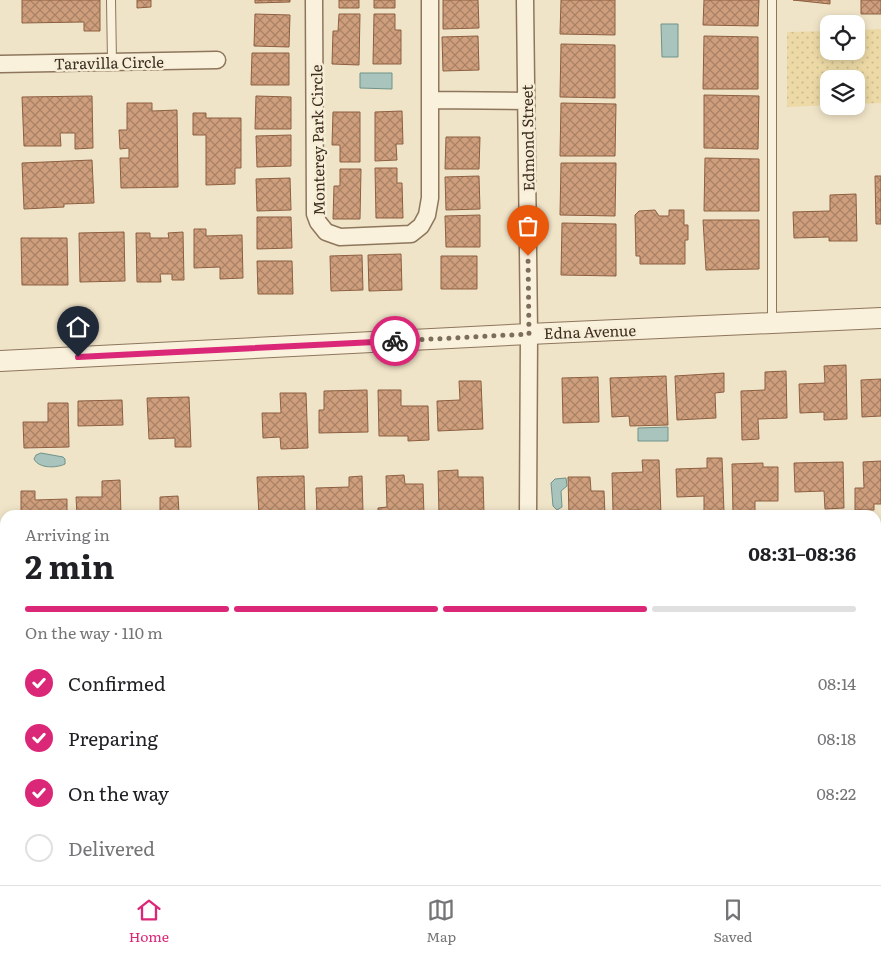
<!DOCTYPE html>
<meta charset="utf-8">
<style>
:root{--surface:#fff;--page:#f6f6f6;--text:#202124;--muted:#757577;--line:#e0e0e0;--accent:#db2777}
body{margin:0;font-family:Literata,serif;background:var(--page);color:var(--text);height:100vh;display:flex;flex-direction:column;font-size:19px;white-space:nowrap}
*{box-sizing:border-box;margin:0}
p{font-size:16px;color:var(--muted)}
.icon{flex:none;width:28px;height:28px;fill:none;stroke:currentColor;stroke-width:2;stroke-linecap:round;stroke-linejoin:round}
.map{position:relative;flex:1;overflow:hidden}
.drawer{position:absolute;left:0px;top:510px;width:881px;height:375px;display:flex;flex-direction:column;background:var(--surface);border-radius:15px 15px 0 0;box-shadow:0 2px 8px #0003}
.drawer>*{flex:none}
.tools{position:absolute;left:820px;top:15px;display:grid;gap:10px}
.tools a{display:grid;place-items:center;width:45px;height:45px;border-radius:10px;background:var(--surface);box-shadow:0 2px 8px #0003;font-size:25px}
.pin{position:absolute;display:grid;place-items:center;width:42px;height:42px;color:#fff;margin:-51px -21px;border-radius:50% 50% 50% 0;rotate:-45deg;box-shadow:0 0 5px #0007}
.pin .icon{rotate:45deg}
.courier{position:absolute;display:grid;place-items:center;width:50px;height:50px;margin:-25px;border:4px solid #db2777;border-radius:50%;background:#fff;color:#222;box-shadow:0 1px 6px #0007}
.overview em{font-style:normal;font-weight:700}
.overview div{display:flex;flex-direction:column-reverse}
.overview{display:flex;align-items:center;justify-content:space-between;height:85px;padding:0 25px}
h1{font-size:32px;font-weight:700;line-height:38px}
.bar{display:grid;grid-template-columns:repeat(4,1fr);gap:8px 5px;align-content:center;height:60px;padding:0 25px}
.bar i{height:6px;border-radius:4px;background:var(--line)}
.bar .selected{background:var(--accent)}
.bar p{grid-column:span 4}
ol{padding:0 25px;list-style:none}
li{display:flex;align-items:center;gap:15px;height:55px}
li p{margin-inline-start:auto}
li .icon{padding:5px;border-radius:50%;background:var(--accent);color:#fff;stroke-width:4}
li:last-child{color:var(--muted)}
li i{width:28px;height:28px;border:2px solid var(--line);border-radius:50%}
.dock{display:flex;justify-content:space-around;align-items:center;height:70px;border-top:1px solid var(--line);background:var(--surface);font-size:14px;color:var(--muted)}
.dock a{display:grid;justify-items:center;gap:2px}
.dock .selected{color:var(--accent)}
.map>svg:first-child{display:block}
.sand{fill:url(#sand-dots)}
.water{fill:#a9c4bc;stroke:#6f938a}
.building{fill:url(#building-cross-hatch);stroke:#8d5f41}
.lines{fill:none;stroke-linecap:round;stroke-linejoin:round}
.service-casing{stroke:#8d765c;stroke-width:10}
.minor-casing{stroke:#8d765c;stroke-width:19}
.tertiary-casing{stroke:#8d765c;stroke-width:22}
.service{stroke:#faf1dc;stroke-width:8}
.minor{stroke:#faf1dc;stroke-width:16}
.tertiary{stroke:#faf1dc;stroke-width:20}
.done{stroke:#7c6e5b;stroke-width:5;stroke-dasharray:0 9}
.route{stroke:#db2777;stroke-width:6}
.labels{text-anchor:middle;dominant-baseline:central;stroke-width:5;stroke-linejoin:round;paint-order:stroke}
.street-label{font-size:15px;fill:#3d2e20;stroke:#f7eed8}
</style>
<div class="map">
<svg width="881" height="885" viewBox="0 0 881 885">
<defs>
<pattern id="sand-dots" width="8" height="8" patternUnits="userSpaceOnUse" patternTransform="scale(1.25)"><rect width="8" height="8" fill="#ecd9a5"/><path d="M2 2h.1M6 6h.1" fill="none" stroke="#cbbb8e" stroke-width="1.8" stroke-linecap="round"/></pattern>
<pattern id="building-cross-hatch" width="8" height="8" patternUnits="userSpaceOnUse" patternTransform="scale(1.25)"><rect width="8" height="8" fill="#cf9f7d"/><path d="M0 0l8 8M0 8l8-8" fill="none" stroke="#a98266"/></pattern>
</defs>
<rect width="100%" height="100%" fill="#f0e4c8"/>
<path class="sand" d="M881,29V103L856,104V79H829V105L787,107V32L829,31V51H856V30Z"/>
<path class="water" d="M661,24H678V57H662Z
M360,73H392V89L360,88Z
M668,427V441H638V428Z
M41,453L63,457L65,459V464C57,468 39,469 34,459L36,455Z
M566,478L567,486L561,491L562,507L557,510L553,506L551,483L555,479Z"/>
<path class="building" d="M22,0H100V31H84V22L22,23Z
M137,0H151V7L137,8Z
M255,0H290V2L255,3Z
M339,0H359V8H339Z
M374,0H395V8H374Z
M443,0H478L479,28L443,29Z
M561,0H615V35L560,34Z
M704,0H759L758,26L703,25Z
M793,0H830V4Z
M861,0H881V14H861Z
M255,14L290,15L289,47L254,46Z
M339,14H360L359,65L332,64L333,31H338Z
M374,14H395V30H401V64H373Z
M478,36L479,70L443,71L442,37Z
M704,36L758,37V89H703Z
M561,44L615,45V98L560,97Z
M252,53H289V85H251Z
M704,95L759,96L758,149L704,148Z
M92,96L93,148L75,149V133H60L61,146H24L22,97Z
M256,96L291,97V129H255Z
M127,103H152V111L177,110L178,187L121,188L120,158H129V148L120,149L119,130H127Z
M561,103L616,104L615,156H560Z
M402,111L403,144H396L397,160L375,161V112Z
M333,112H360V162H340V145H332Z
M193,113H206V118H241V168H235V184L206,185V135H193Z
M291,135V166L257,167L256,136Z
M446,137H480L479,169H445Z
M705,158L759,159V211H704Z
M92,160L94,203L64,204V207L24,209L22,163Z
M561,163H616L615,216L560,215Z
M375,168H397V183H402L403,218H376Z
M340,169H361L360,219H333L334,186H340Z
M479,176L480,209L446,210L445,177Z
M875,176H881V224H876Z
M290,178L291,210L257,211L256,179Z
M856,194L857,241H829V237L794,238L793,212L830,211V195Z
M655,210L659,216H669V210H684V225H688V240H685V264H640V256H636L635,215L639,211Z
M480,215V247H446L445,216Z
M257,217H291L292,248L257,249Z
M703,220H759V269L706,270Z
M562,223L616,224V276L561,275Z
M194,229H206V236L242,235L243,278L220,279V267L194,268Z
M124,232L125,281L80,282L79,233Z
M183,232L184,280H172V274H160L161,282H137L136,233H150V238H169L168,233Z
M21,238H67L68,285H22Z
M401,254L402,290L369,291L368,255Z
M362,255L363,290L331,291L330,256Z
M441,256H477V289H441Z
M257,261H292L293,294H258Z
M846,365L847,419L824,420V412L800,413L799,384L825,383L824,366Z
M786,371L787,418L758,419L759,439L742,440L741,391L765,390V372Z
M724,373V392L715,393L716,418L677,420L675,376Z
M666,376L668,425L630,426L629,416L612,417L610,378Z
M598,377L599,422L563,423L562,378Z
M881,379V416L862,417L861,380Z
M459,381H481L483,429L438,431L437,401L460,400Z
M367,390L368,432L319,433V410H324V391Z
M378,390H401V406H428L429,440L408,441V436H379Z
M280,393H306L308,448L281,449L280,437L263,438L262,413H281Z
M189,397L191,447H175V438L149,439L147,398Z
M122,400L123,425L78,426V401Z
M48,403H68L69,447L24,448L23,422H48Z
M707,458H722L724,512L704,513V496L677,497L676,469L707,468Z
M642,460H659L661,515H639V510L613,511L612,473L643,472Z
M881,461V504H874V510H855V488H864L863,462Z
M843,462L844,508L825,509L824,491L795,492L794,463Z
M763,463V467H778V501H755V514H733L732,464Z
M458,470V477H483L484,515H439L438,471Z
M404,475L405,484H423L424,515H378V508L387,507L386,476Z
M304,476L305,515H259L257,477Z
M362,476L363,512L317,515L316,488L349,487V477Z
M568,477H590L591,491H604L605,515H569Z
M120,480L121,515H77L76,497H102V481Z
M21,491H35V500L67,499V515H21Z
M178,496L179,513H189V515H155H160V497Z
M876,593H881V640H876Z
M0,629H5V682L0,683Z
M0,748H4V769H0Z
M876,833H881V872L876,873Z
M5,852V880H11V885H0V853Z
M22,880H63V885H22Z
M85,880H130V884L85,885Z
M151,880H194V885H151Z
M204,880H254L255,885H205Z
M345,880H388L391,885H348Z
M576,880H635L638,885H580Z
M762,880H787V885H753V883H762Z"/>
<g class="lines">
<defs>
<path id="service" d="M111,0L112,62
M772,0V323"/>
<path id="minor" d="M314,0L315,214L318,222L326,232L340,237L411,234L421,226L427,215L430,198V0
M525,0L529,334L528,515
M0,64L217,60
M430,100L526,101
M876,554L881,553
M0,589H5
M876,777L881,776
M0,816H5
M436,880L440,885
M833,880V885
M504,885L511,880"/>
<path id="tertiary" d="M0,361L529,334L881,318"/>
</defs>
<use href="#service" class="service-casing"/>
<use href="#minor" class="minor-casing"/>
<use href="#tertiary" class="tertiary-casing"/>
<use href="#service" class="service"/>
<use href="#minor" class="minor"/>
<use href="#tertiary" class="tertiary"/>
</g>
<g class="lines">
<path class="done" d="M395,341L529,334L528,256"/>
<path class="route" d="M78,357L395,341"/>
</g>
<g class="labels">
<g class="street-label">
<text transform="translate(109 62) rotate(-1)">Taravilla Circle</text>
<text transform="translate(527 138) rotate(-91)">Edmond Street</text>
<text transform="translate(317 140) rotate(-91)">Monterey Park Circle</text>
<text transform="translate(590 331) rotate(-2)">Edna Avenue</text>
</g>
</g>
</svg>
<div class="tools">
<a><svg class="icon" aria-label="locate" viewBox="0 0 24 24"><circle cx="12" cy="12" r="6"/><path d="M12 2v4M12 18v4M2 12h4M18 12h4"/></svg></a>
<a><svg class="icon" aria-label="layers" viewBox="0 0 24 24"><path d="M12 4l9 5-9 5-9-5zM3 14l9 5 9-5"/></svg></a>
</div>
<div class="pin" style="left:528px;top:256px;background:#ea580c"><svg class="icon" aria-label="bag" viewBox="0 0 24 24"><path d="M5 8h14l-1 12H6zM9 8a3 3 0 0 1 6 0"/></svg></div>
<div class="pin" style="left:78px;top:357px;background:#1f2937"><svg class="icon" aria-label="home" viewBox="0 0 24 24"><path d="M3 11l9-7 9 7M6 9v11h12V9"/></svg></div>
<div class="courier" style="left:395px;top:341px"><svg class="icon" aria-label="bike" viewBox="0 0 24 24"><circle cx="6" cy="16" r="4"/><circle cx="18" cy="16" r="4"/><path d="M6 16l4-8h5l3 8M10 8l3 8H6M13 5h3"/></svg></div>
<section class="drawer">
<div class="overview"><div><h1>2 min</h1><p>Arriving in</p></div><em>08:31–08:36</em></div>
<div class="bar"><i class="selected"></i><i class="selected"></i><i class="selected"></i><i></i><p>On the way · 110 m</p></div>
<ol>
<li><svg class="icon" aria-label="check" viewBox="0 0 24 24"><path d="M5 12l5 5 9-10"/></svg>Confirmed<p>08:14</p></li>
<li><svg class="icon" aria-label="check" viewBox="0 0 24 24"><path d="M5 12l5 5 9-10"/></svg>Preparing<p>08:18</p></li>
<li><svg class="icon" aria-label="check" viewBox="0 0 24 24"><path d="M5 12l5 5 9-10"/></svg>On the way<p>08:22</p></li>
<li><i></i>Delivered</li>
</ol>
</section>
</div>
<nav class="dock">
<a class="selected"><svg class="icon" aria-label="home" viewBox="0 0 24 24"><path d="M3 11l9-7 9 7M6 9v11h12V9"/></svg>Home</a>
<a><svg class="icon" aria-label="map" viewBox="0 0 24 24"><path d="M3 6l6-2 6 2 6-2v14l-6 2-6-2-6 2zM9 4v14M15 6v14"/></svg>Map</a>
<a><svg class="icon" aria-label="saved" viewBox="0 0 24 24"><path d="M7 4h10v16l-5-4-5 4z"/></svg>Saved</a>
</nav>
